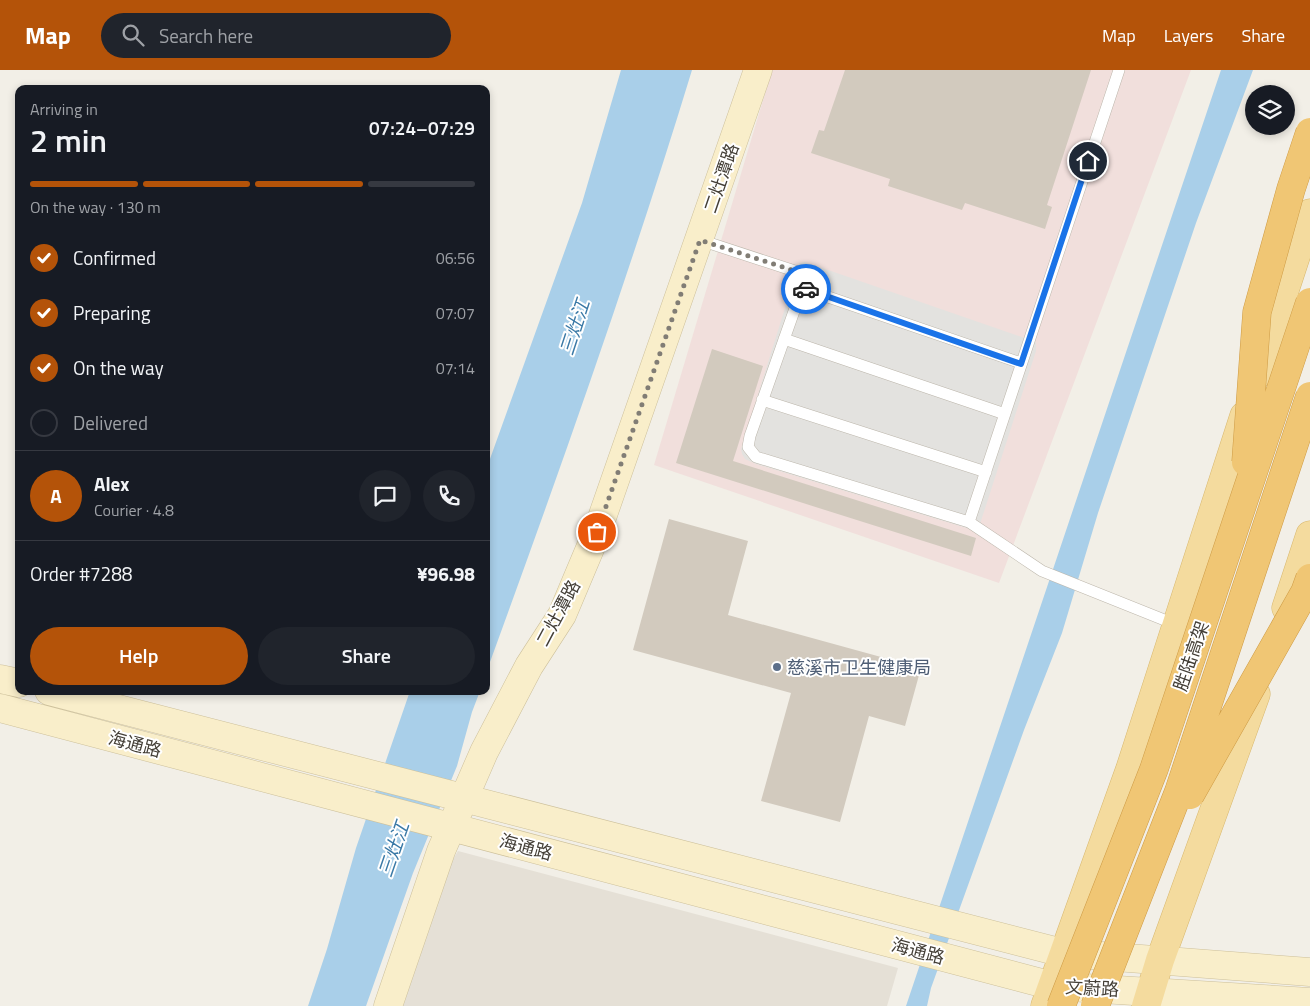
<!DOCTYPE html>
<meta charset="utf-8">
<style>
:root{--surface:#171b24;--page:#20242c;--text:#f1f3f6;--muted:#9ea1a6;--line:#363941;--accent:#b45309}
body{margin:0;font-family:"Titillium Web","Noto Sans SC",sans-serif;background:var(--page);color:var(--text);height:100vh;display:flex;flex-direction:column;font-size:19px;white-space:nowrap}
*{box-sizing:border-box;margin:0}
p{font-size:16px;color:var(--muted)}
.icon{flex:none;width:28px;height:28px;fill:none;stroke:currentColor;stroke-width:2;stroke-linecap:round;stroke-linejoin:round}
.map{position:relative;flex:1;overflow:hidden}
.panel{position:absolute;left:15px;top:15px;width:475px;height:610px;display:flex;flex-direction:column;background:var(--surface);border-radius:10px;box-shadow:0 2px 8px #0003}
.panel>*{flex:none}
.buttons{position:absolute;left:1245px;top:15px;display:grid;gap:10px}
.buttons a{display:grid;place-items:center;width:50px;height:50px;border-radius:50%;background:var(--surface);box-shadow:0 2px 8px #0003;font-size:25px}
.pin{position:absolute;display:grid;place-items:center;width:42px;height:42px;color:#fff;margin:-21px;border:2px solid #fff;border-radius:50%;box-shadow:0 1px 5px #0007}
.courier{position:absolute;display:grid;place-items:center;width:50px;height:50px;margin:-25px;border:4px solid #1a73e8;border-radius:50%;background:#fff;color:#222;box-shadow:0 1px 6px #0007}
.overview em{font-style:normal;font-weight:600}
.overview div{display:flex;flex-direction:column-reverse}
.overview{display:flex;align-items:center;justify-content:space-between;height:85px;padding:0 15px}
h1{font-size:32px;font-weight:600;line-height:38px}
.bar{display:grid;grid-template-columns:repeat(4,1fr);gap:8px 5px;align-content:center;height:60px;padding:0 15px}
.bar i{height:6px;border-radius:4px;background:var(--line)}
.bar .selected{background:var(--accent)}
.bar p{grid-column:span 4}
.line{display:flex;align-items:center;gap:12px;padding:0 15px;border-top:1px solid var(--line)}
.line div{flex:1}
.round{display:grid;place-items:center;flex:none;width:52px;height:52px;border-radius:26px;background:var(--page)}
ol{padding:0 15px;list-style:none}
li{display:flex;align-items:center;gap:15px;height:55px}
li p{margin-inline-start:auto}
li .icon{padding:5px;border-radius:50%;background:var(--accent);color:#fff;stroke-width:4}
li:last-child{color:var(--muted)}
li i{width:28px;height:28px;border:2px solid var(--line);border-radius:50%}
.primary-button{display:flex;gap:10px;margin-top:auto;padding:10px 15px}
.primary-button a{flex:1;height:58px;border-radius:30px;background:var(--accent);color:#fff;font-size:20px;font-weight:600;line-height:58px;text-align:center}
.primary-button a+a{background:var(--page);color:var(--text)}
header{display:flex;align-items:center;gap:30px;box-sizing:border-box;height:70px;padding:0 25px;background:var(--accent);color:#fff}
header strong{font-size:24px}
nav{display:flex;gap:28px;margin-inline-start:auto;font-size:18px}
.search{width:350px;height:45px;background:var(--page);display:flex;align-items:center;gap:12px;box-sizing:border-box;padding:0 18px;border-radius:28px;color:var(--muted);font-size:19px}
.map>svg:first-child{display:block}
.residential{fill:#e5e0d6}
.medical{fill:#f1dfdc}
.parking{fill:#e3e2df}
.water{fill:#a9cfe9}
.building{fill:#d2cabe}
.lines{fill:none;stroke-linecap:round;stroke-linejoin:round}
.lane-casing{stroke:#bcb6ab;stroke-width:12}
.secondary-casing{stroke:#cdc09b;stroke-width:29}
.primary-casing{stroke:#d8b86f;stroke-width:29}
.lane{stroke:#fff;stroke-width:11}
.secondary{stroke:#f9eeca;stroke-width:28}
.primary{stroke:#f4db9e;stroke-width:28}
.highway-bridge-casing{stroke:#ce9b45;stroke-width:29;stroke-linecap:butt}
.highway-bridge{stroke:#f0c674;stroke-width:28}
.done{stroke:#817d75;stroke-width:5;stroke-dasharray:0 9}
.route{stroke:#1a73e8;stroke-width:6}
.service-dot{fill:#5c6f8a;stroke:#fff;stroke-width:2}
.labels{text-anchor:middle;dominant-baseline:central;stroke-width:4;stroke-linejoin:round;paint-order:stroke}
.street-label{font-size:18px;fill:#443f37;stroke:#fff}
.service-label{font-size:18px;fill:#4e5e75;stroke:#fff;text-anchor:start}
.water-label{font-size:19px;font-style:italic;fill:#3a79a6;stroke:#fff}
</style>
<header>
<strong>Map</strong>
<div class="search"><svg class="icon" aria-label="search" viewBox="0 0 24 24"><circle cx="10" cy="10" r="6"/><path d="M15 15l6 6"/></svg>Search here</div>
<nav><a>Map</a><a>Layers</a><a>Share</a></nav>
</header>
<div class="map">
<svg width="1310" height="936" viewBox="0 0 1310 936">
<rect width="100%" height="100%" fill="#f2efe7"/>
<path class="residential" d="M458,781L898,898L887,936H400L444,804Z"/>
<path class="medical" d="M772,0H1191L999,513L654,395Z"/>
<path class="parking" d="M805,192L1036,272V281L980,454L973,460L756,394L745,389L742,384L741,379L799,193Z"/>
<path class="water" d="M621,0H692C630,203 559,403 486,603V400L582,133Z
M1221,0H1253L1196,153L1098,443L1062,563L1024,660L931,918L927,936H906Z
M410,621H480L472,642L457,696L413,803L366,936H308L327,879L356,778Z"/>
<path class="building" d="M845,0H1091L1047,135L1052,137L1045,159L965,133L962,140L888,116L890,109L811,83L819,60L824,61Z
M712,279L763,296L733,391L976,468L971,486L676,393Z
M669,449L748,471L728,545L921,598L905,656L869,646L840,752L761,731L791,623L633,580Z"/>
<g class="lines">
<defs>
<path id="lane" d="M700,170L804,204L805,210L750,366L748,377L756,387L969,452L1042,501L1177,555
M802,218L1021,293
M784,269L1005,344
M762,330L986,402
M969,452L1119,0"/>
<path id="secondary" d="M0,609L19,613
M49,621L1063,883L1310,902
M0,638L1053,916L1310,932
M388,936L441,781L484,682L529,596L562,545L597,462L758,0"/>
<path id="primary" d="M1257,305L1310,143
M1286,538L1310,465
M1045,936L1130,699L1244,346
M1146,936L1160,890L1256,624"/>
</defs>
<use href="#lane" class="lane-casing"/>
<use href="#secondary" class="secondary-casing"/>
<use href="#primary" class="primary-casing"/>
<use href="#lane" class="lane"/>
<use href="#secondary" class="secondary"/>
<use href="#primary" class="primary"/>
<defs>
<path id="highway-bridge" d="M1246,392L1257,242L1291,119L1310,62
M1190,725L1305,522L1310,508
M1061,936L1154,699L1310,232
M1095,936L1179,721L1310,326"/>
</defs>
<use href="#highway-bridge" class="highway-bridge-casing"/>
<use href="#highway-bridge" class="highway-bridge"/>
</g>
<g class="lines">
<path class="done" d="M597,462L700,170L804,204L805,210L802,218L806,219"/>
<path class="route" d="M806,219L1021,294L1088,91"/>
</g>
<circle class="service-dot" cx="777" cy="597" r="5"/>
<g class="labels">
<g class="street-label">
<text transform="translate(721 108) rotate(-71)">二灶潭路</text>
<text transform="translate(558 543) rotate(-62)">二灶潭路</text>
<text transform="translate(1191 586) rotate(-71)">胜陆高架</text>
<text transform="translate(135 674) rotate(15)">海通路</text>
<text transform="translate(526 777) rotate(15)">海通路</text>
<text transform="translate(918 881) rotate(15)">海通路</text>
<text transform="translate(1092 918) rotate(3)">文蔚路</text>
</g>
<g class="service-label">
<text x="787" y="597">慈溪市卫生健康局</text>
</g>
<g class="water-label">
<text transform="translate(574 257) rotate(-72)">三灶江</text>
<text transform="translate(393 779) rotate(-71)">三灶江</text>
</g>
</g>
</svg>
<div class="buttons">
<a><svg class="icon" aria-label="layers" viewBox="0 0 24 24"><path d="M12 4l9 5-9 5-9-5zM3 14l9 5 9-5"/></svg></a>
</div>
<div class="pin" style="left:597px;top:462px;background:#ea580c"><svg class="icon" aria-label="bag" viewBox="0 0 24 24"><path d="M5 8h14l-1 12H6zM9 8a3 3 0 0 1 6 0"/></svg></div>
<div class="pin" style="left:1088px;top:91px;background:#1f2937"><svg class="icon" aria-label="home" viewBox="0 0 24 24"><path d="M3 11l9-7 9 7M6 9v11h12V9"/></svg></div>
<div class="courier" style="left:806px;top:219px"><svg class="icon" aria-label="car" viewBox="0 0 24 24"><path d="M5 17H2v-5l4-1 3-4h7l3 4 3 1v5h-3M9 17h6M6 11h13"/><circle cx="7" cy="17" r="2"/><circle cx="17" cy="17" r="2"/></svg></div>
<section class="panel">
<div class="overview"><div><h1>2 min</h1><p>Arriving in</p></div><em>07:24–07:29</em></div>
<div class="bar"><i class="selected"></i><i class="selected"></i><i class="selected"></i><i></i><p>On the way · 130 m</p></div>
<ol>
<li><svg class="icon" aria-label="check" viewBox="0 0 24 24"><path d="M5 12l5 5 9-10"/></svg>Confirmed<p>06:56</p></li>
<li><svg class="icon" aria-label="check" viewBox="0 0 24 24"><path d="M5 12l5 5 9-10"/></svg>Preparing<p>07:07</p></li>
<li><svg class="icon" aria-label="check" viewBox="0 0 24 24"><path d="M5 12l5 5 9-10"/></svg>On the way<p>07:14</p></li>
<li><i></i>Delivered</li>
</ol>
<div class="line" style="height:90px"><b class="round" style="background:var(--accent);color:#fff">A</b><div><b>Alex</b><p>Courier · 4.8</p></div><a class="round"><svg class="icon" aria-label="chat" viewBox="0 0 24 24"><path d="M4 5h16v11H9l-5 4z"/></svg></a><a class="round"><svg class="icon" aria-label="phone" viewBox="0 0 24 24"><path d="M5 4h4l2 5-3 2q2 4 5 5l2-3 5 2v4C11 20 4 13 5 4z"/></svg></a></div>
<div class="line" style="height:65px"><div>Order #7288</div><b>¥96.98</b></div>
<div class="primary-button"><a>Help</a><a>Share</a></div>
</section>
</div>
